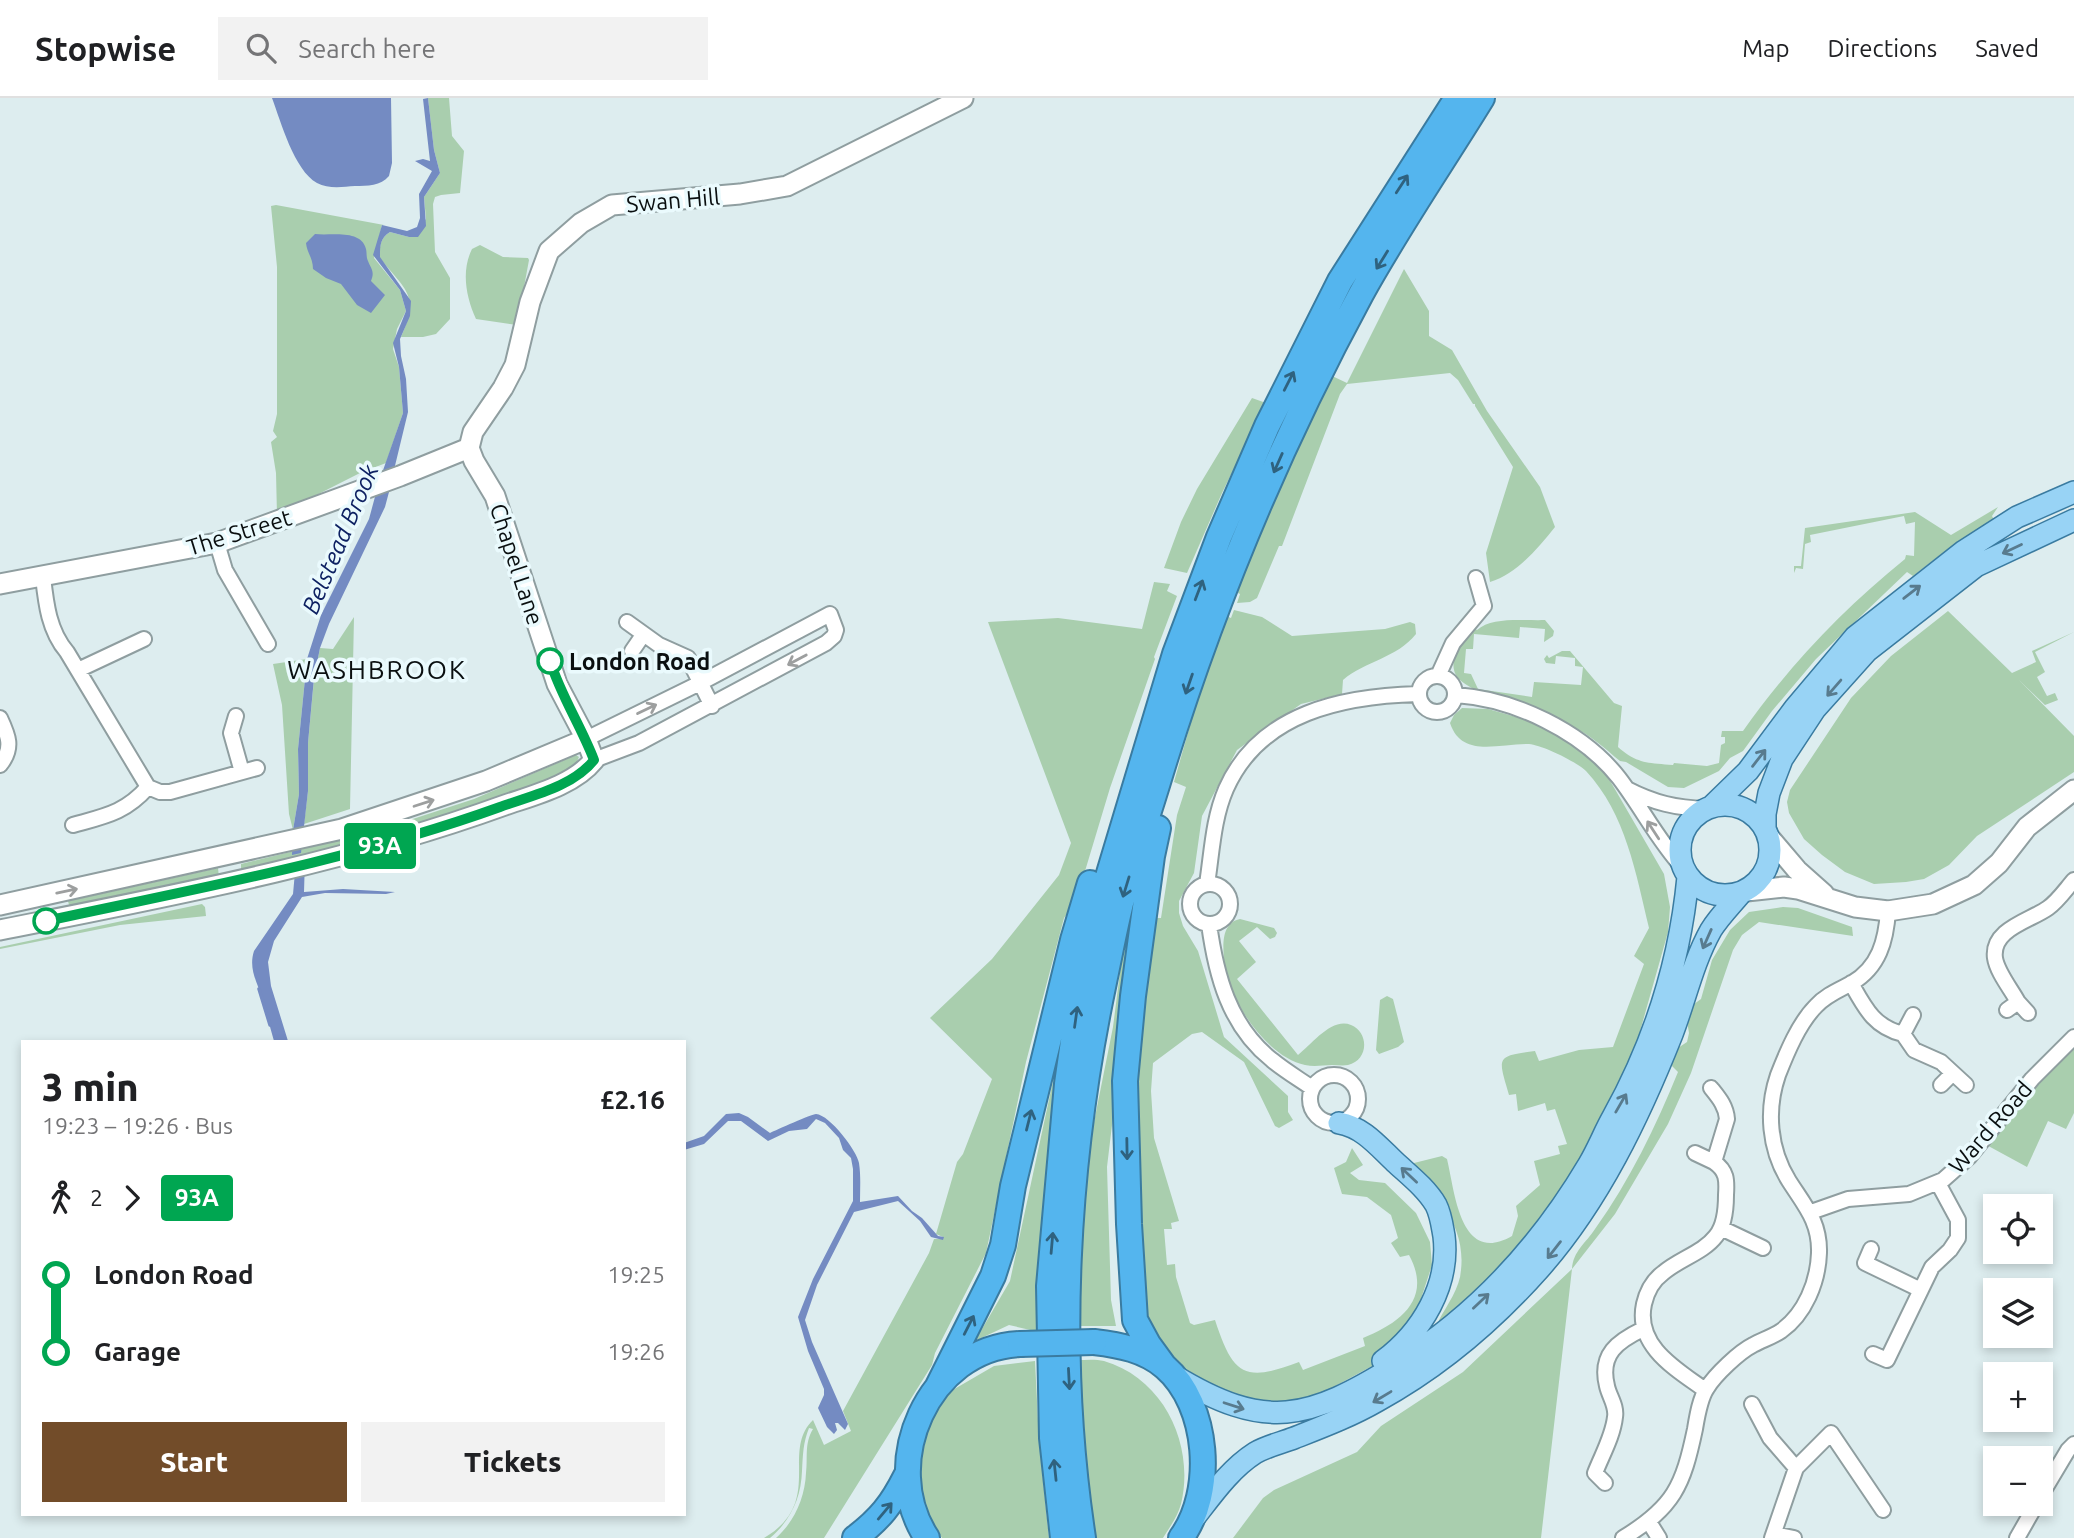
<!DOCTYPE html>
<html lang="en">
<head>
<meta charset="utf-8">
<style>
  body { margin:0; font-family:Ubuntu,sans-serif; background:#f2f2f2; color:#202124; height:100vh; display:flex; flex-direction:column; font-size:26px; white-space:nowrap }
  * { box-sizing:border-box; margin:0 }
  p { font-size:23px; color:#757577 }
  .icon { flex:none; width:38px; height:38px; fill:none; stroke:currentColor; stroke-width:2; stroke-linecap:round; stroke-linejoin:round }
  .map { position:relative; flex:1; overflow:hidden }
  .side { position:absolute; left:21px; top:942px; width:665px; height:476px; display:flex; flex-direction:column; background:#fff; border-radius:0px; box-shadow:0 4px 10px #0003 }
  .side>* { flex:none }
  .badge { padding:0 14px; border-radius:5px; font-size:24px; line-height:46px }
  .tools { position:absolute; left:1983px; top:1096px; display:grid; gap:14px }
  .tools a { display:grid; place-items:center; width:70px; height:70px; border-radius:0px; background:#fff; box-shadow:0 4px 10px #0003; font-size:35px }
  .map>.badge { position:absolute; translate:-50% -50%; box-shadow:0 0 0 4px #fff }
  .legs { display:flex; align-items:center; gap:10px; height:77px; padding:0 21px; font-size:23px }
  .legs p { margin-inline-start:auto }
  .summary { display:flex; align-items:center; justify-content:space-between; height:119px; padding:0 21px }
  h1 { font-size:38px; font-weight:800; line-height:52px }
  .cta { display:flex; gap:14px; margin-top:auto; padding:14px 21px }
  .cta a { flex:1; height:80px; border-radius:0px; background:#724c29; color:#fff; font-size:28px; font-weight:800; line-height:80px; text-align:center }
  .cta a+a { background:#f2f2f2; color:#202124 }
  ul { padding:0 21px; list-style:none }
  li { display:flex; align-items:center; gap:24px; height:77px; font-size:26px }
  li i { display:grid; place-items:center; width:10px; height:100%; margin:0 9px; background:currentColor }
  li i::after { content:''; width:18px; height:18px; margin:-9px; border:5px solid; border-radius:50%; background:#fff }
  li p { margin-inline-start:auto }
  li:first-child i { background:linear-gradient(#0000 50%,currentColor 0) }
  li:last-child i { background:linear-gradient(currentColor 50%,#0000 0) }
  header { display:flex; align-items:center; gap:42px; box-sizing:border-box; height:98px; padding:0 35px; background:#fff; border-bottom:2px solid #e0e0e0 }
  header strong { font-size:33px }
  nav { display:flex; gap:38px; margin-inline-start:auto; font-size:24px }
  .search { width:490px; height:63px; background:#f2f2f2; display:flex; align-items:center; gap:18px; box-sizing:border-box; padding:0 24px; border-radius:0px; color:#757577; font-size:26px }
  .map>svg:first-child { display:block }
</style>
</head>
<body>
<header>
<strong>Stopwise</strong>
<div class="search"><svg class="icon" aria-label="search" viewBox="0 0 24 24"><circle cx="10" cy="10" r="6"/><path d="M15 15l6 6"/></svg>Search here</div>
<nav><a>Map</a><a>Directions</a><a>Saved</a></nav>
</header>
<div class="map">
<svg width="2074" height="1440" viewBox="0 0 2074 1440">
  <rect width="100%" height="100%" fill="#ddedef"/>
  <path fill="#a9ceae" d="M428,0H449L452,38L464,53L460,95L441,97L435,99L433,106L435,154L450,180V221L436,236L423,239H401C420,196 406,193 379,159C380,148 380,140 390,134L409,139L426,121L424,99L440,75L434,52Z
    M276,107L384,127H382L374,160L400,192L406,213L397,231L393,251L399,269L403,315L386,365L360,375L277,417L276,375L271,344L277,339L273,333L277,316V169L271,108Z
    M480,147L503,159L528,160L529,162L517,227L476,221C466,199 461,173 472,151Z
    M1404,171L1429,213V238L1452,252L1487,313L1540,389L1555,429C1538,450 1517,476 1490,484L1486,455L1513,369L1475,308V306H1473L1458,282L1450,275L1347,286L1340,296L1282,448H1279L1257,500L1250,504L1237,505L1240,496L1234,493L1330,277L1347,285Z
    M1252,300L1266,305L1222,395L1187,475L1164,470L1181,424L1197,391Z
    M1998,409L1992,418L1995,424L1944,454L1913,478L1907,474L1816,561L1772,613L1743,653L1730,660L1719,673L1684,690L1668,689L1626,664L1620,663C1605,651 1590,636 1572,629C1551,620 1466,596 1456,577C1447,561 1464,542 1474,530L1477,532C1492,518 1525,523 1545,522L1554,533L1553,538L1544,544L1545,531L1520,529L1519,540L1474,536L1473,551H1466L1464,575L1471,576L1478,591L1532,599L1534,584L1581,587L1583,569L1575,568V560L1556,558L1555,566L1546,565L1544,561L1547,557L1549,560L1562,553H1570L1614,605L1622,608L1618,649C1637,666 1649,665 1673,667L1674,665L1707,668L1719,665L1721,647L1725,645V639H1721L1722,633H1743C1789,568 1843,511 1905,461L1906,457L1914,458L1915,424L1906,426L1904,418L1810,437L1811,444L1805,446L1803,471L1796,470L1794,475V468H1801L1805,430L1915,414L1951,437Z
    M1154,484L1170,486L1167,493L1177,498L1154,559L1155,561L1110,690L1076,803L1064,820L1026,964L986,1155L935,1255L932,1267L824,1440H776C794,1424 805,1400 806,1375C808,1359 804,1346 813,1331L809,1330C803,1345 803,1356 802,1373C801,1400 791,1422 770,1440H764C825,1404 780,1354 813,1322L824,1347L851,1333L843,1313L929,1155L934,1141H943V1139L936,1136L957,1064L963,1056L992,981L930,920L992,861L1059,777L1071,745L988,524L1058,520L1142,531Z
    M1234,512L1262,519L1292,538L1385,531L1410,524L1415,526L1416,536C1397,560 1365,563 1343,582L1342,596L1301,606L1237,652L1202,718L1194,775L1179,803V815L1183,828L1198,853L1224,939L1288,998V1014L1293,1022L1279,1030L1275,1028L1244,964L1202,934L1192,936L1153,965L1151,993L1154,1040L1179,1123L1171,1125L1172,1131H1164L1167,1167L1175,1166L1176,1179L1190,1225L1194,1227L1215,1222C1233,1277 1244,1285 1299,1264L1303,1272L1365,1248L1363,1240C1400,1225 1433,1201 1409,1157L1400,1159L1391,1145L1398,1140L1391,1117L1367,1099L1342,1096L1334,1070L1346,1064L1352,1050L1363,1067L1350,1075L1359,1082L1385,1085L1416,1115L1430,1144L1432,1167L1418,1210L1374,1267L1315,1299L1259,1310L1194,1286L1151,1247L1141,1208L1138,1132V965L1151,812L1158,813L1157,820H1161L1177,717L1186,689L1174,684L1215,539L1224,517L1231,520Z
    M1948,513L2012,575L2036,564L2032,553L2074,534L2035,554L2045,574L2037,579L2047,598L2055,595L2058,602L2045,607L2019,582L2074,638V674L1977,738L1949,767L1924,781L1906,784L1874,786L1845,774L1822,757L1804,741L1789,715L1787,704L1790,692L1851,600L1891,558Z
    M354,519L350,711L304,726L308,693V645L314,581L320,550L333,551Z
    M307,561L298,651L299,696L293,732L289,716L282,607L273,566Z
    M1462,610L1488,611L1527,622L1558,635L1579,649L1605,674L1664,776L1670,809L1668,834L1637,944L1619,998L1599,1038L1499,1179L1440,1228L1439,1222C1447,1207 1460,1190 1461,1172C1466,1127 1436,1097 1410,1066L1442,1058L1447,1061C1455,1094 1460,1168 1512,1138L1518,1118L1516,1108L1540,1087L1534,1063L1560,1056L1558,1048L1567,1046L1555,1011L1547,1013L1545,1005L1518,1013L1516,996L1509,997C1498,959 1495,958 1535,953L1539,963L1579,952L1613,949L1644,866L1634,858L1649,830C1636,776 1626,716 1586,673C1577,664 1542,647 1529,646C1499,645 1462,661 1450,625L1454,617Z
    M576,657L579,659L574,670L563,678L373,744L241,774V766L373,734L474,701Z
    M218,770L219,779L70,811L68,803Z
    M1135,804V835L1107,1069L1111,1202L1116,1228H1079L1086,1064L1113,929L1123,851Z
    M202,806L205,809L206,818L120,827L0,851V849Z
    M1783,809L1798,810L1852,829L1853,838L1759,824L1742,837L1733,852L1691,975L1668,1026L1615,1116L1572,1171L1541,1440H1233L1263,1400L1274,1392L1357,1354L1381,1328L1463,1274L1572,1171C1573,1153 1586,1145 1595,1131C1630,1082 1656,1028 1678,974L1670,966L1675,952L1687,944L1689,935L1686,917L1690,909L1701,901L1712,862L1730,832L1749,814Z
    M1240,821L1274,830L1277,835L1275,839L1270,841L1257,829L1239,843L1256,864L1237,881L1298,957C1312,946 1332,919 1351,927C1370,935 1368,963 1348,967C1343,968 1337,967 1332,967C1323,967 1315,969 1305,967C1265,958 1228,901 1224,862C1223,847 1221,825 1240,821Z
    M1387,898L1393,901L1404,944L1398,949L1379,956L1376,952L1380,902Z
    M2074,939V1015L2066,1031L2048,1023L2027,1069L1981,1044Z
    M1056,969L1041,1129L1039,1234L1009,1227L975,1243L1010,1183Z
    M1077,1262C1086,1262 1096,1261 1104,1263C1165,1281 1195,1348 1181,1406C1178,1418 1169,1430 1163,1440H1094Z
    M1035,1263L1039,1343L1049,1440H942L920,1409L916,1375L925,1331L951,1293L994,1268Z"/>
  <path fill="#748bc2" d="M272,0H391L392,65L389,78C381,88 367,88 355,88C342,89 328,91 317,85C294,72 281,24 272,0Z
    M428,0L434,52L440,75L424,99L426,128L418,139H409L390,134C380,140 380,148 380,159L411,203L410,218L400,241L401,258L406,281L408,314L393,376L380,381L403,315L399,269L393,245L406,213L400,192L373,157L382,127L407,133L417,129L420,120L419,96L432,73L415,63L423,61L430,63L423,1Z
    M315,136C331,138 361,131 366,151C367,155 366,159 368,163C371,171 375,173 371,183L385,197L371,215L357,207L341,186L326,180L313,171C313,160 307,155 306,145Z
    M393,379L385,409L329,526L320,550L314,580L308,645V693L301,755L292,757L293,732L299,696L298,651L307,561L321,517L369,421L379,384Z
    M305,761L304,794L343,791L395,794L386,796L325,795L302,799L274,843L268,864L271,888L288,943H274C270,930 267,916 263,903C258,885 248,872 254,853L293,796L296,763Z
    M739,1015L748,1019L770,1035C776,1032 812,1016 816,1016C830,1017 857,1053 859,1065C861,1078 860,1091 860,1104L898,1098L912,1113L922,1120L938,1138L944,1139L943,1142L931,1139L920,1123L898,1103L854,1114L817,1187L805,1222L812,1244L848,1326L845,1332L838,1325H835L837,1332L834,1336L827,1329L818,1310L824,1297V1291L808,1253L798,1219L813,1181L853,1103V1071L851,1060L843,1052L839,1040L825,1025L816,1021L807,1031L789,1033L768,1043L741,1023H728L704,1046L684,1052V1045L704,1038L726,1016Z"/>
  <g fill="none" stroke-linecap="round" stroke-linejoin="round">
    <path stroke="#748bc2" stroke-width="3.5" d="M259,891L270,927"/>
    <g stroke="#8f9ea0" stroke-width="18">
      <path id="street" d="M217,445L225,472L268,546
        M43,479C46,506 49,533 67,554L148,689L160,694H170L257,670
        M627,524L659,547L688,560L712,608
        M632,553L643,537
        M78,572L144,541
        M1419 596a18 18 0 1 1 36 0a18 18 0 1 1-36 0Z
        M1438,578L1453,545L1484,508L1476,480
        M1456,597C1514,601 1582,633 1619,680C1642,710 1658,743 1684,771
        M236,618L231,635L242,674
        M0,620C8,637 14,650 0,667
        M586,641L700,585L830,516L836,532L834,538L826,545L639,645L594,662
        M1627,691C1654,705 1676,710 1706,711
        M73,727C105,718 125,715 148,689
        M1207,786C1212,754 1213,721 1226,691C1260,614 1344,598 1418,596
        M1190 806a20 20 0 1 1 40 0a20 20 0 1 1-40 0Z
        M1209,826C1216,877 1229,928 1272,962C1284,972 1299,981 1312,990
        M1851,885C1865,910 1874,929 1903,936L1914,952L1941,964L1966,987
        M2018,904L2028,915
        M2007,912L2018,904C2011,891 1997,874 1995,860C1991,831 2030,823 2048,810C2058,803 2066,791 2074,782
        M1903,936L1913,917
        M1310 1001a24 24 0 1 1 48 0a24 24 0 1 1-48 0Z
        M1941,987L1952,976
        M1695,1055L1714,1064
        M1811,1114L1848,1101L1909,1096L1943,1082L1969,1059L2032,981L2074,939
        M1721,1130L1763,1150
        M1871,1151L1865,1165L1921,1192
        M1873,1256L1887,1262L1932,1169L1950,1152L1958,1140V1122L1938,1085
        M1705,1292C1676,1271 1635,1248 1644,1206C1647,1193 1652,1183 1663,1175C1679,1161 1703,1155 1716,1138C1725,1127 1726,1110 1726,1097C1727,1082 1727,1073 1714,1064L1727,1021C1726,1008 1719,1000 1711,990
        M1752,1306L1770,1340L1796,1370
        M1605,1385L1595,1375C1602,1357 1613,1338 1615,1319C1617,1308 1609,1298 1607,1288C1599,1256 1618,1243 1643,1231
        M2040,1399L2068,1352L2074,1346
        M1649,1424L1659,1440
        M1774,1436L1794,1440
        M1623,1440C1674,1409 1683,1388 1695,1331C1697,1319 1700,1300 1707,1290C1715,1277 1739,1254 1753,1247C1762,1242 1772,1239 1781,1233C1805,1216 1818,1184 1819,1155C1820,1124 1805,1108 1789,1083C1769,1051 1766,1012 1778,977C1787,954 1799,925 1816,908C1826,897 1839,892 1852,885C1879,869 1886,843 1888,813
        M1772,1440L1796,1370L1831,1335L1883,1412
        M2017,1440L2037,1405"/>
    </g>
    <g stroke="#8f9ea0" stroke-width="23">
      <path id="secondary" d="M0,486L217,445L400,378L469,350
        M1769,739L1797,772L1824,796
        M1747,793L1784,789L1798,791L1855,809L1888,813L1933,806L1974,787L1999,765L2027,729L2074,692
        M0,807L342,731L486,683L586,641
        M0,832C170,798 342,766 505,707C534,697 574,687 594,662L586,641L557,586L495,398L474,363L469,350L473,334L503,290L515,267L530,204L549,153L581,125L612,107L740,96L787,88L963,0"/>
    </g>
    <g stroke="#3a7ba0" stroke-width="24">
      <path id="primary" d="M1680 752a45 45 0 1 1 90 0a45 45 0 1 1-90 0Z
        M1711,709L1748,673L1795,610L1855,539L1964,453L2017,419L2074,394
        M1765,730V716L1769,695L1782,661L1815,611L1867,553L1976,468L2074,422
        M1339,1025C1363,1029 1378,1048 1395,1064C1409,1077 1426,1090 1436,1107C1441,1117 1442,1127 1444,1138C1450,1187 1422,1234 1383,1263
        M1173,1277C1266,1334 1308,1322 1397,1267C1477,1217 1541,1147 1589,1066C1598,1051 1604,1035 1613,1019C1654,945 1680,863 1688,779
        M1194,1420C1212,1397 1230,1371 1255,1355C1267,1348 1281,1345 1294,1340C1322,1329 1351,1318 1377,1303C1439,1269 1493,1223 1540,1170C1599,1103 1639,1019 1672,936C1685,902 1693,864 1711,832C1719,819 1731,807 1741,795"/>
    </g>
    <g stroke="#3a7ba0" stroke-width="28">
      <path id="highway" d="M1158,730L1152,758L1133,898L1125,983L1129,1126L1135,1222L1148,1246L1164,1268
        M1094,1244C1120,1247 1145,1252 1165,1269C1209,1307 1215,1394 1181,1440
        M938,1288L993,1178L1003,1147L1013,1088L1073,842L1090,785
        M855,1440C880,1421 892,1406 906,1378
        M927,1440C878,1366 928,1250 1020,1246
        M1063,1440L1052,1340L1049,1188L1067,986L1079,901L1104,792L1175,556L1219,439L1267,328L1340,183L1457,0
        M1083,1440C1055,1256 1066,1065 1104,884C1110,856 1115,828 1122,801C1133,762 1146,723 1158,684C1209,515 1277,351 1361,196C1398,129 1442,65 1482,0"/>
    </g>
    <use href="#street" stroke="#fff" stroke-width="14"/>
    <use href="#secondary" stroke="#fff" stroke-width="19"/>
    <use href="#primary" stroke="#98d3f5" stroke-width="21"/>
    <use href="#highway" stroke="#54b5ee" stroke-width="24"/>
    <g stroke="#3a7ba0" stroke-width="28" stroke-linecap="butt">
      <path id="highway-bridge" d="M1020,1246L1094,1244"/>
    </g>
    <use href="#highway-bridge" stroke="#54b5ee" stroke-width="24"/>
  </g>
  <defs><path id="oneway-shaft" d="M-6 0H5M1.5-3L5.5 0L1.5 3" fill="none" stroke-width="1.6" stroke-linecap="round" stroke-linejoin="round" transform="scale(1.75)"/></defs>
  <g stroke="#2f627f">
    <use href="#oneway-shaft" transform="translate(1402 86) rotate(-57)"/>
    <use href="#oneway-shaft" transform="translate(1382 162) rotate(122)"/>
    <use href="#oneway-shaft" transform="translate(1289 283) rotate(-63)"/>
    <use href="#oneway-shaft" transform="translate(1278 365) rotate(114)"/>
    <use href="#oneway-shaft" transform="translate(1199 492) rotate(-69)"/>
    <use href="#oneway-shaft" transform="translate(1189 586) rotate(109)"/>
    <use href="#oneway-shaft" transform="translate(1126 789) rotate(107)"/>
    <use href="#oneway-shaft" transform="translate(1076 919) rotate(-82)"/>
    <use href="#oneway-shaft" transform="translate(1029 1022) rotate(-76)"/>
    <use href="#oneway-shaft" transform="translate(1127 1051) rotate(89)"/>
    <use href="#oneway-shaft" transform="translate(1052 1145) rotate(-85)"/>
    <use href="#oneway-shaft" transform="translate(969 1227) rotate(-63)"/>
    <use href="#oneway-shaft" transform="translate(1069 1281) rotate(87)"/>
    <use href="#oneway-shaft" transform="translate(1055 1372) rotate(-96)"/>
    <use href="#oneway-shaft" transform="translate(885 1413) rotate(-50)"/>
  </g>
  <g stroke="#587b8e">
    <use href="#oneway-shaft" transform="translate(2012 451) rotate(155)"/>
    <use href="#oneway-shaft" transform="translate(1912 494) rotate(-38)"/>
    <use href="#oneway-shaft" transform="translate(1834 590) rotate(131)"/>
    <use href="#oneway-shaft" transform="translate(1759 660) rotate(-52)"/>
    <use href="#oneway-shaft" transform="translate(1707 841) rotate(114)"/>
    <use href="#oneway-shaft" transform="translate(1621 1005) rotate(-60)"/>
    <use href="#oneway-shaft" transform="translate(1409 1077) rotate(-137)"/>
    <use href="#oneway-shaft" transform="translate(1554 1152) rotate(128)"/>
    <use href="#oneway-shaft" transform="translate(1481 1203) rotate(-43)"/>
    <use href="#oneway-shaft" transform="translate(1382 1299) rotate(149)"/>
    <use href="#oneway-shaft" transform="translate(1234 1308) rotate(18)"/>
  </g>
  <g stroke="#9d9f9f">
    <use href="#oneway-shaft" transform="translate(797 562) rotate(152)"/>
    <use href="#oneway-shaft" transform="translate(647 611) rotate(-26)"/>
    <use href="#oneway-shaft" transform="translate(424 705) rotate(-18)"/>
    <use href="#oneway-shaft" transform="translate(1653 732) rotate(-123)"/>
    <use href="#oneway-shaft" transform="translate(67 793) rotate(-12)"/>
  </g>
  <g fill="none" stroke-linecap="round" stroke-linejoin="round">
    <g stroke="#fff" stroke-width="16">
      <path id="line-1" d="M46,823C199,790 353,762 500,709C530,698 573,689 594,662C581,628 561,598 550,563"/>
    </g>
    <use href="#line-1" stroke="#00a651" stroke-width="10"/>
  </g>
  <g fill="#fff" stroke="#00a651" stroke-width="3.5">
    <circle cx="550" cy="563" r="12"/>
    <circle cx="46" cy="823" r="12"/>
  </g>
  <g text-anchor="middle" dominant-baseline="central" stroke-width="7" stroke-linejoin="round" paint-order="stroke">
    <g font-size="23" fill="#0a0f10" stroke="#eafafd">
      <text transform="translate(673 102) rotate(-5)">Swan Hill</text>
      <text transform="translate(239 434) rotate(-17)">The Street</text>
      <text transform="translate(517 466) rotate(72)">Chapel Lane</text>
      <text transform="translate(1990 1029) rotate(-49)">Ward Road</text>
    </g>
    <g font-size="23" font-weight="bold" fill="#0a0f10" stroke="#eafafd" text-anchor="start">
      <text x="569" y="563">London Road</text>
    </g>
    <g font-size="24" font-style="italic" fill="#0e2162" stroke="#eafafd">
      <text transform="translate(340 441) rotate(-67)">Belstead Brook</text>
    </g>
    <g font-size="26" letter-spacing="2" fill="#0a0f10" stroke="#eafafd">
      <text x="377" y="571">WASHBROOK</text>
    </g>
  </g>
</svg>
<div class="tools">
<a><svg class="icon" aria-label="locate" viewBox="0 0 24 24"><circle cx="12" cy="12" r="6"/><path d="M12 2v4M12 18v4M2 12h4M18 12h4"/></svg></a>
<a><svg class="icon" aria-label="layers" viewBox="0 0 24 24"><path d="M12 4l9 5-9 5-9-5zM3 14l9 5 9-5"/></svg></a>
<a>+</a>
<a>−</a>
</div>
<b class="badge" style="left:380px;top:748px;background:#00a651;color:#fff">93A</b>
<section class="side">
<div class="summary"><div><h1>3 min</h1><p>19:23 – 19:26 · Bus</p></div><b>£2.16</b></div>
<div class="legs"><svg class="icon" aria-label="walk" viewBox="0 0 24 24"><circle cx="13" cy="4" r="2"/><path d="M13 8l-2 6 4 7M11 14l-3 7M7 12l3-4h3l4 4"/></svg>2<svg class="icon" aria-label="forward" viewBox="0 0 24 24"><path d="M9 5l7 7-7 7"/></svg><b class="badge" style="background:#00a651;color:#fff">93A</b></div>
<ul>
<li><i style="color:#00a651"></i><b>London Road</b><p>19:25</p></li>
<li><i style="color:#00a651"></i><b>Garage</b><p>19:26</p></li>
</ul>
<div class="cta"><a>Start</a><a>Tickets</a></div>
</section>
</div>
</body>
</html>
